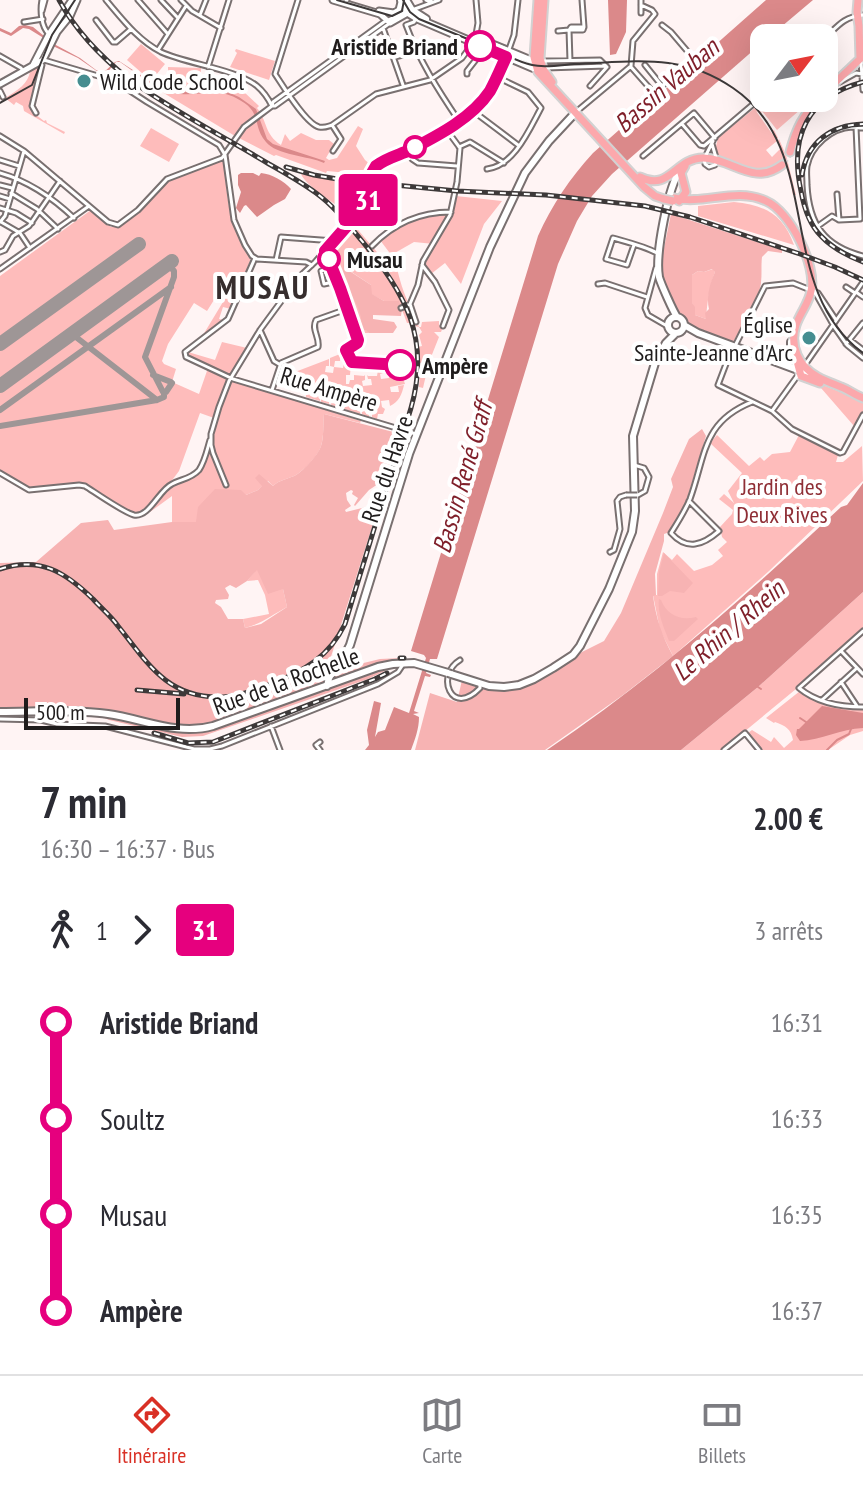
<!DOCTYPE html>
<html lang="fr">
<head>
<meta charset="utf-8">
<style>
  body { margin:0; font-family:"PT Sans Narrow",sans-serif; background:#f2f2f3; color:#2b2b33; height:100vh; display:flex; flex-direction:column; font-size:30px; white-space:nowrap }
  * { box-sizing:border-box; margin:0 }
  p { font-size:26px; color:#7c7c81 }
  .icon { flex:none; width:44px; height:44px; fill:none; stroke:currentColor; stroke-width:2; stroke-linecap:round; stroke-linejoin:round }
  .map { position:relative; height:750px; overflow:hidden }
  .sheet { display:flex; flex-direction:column; background:#fff; flex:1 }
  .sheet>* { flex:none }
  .badge { padding:0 16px; border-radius:6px; font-size:28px; line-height:52px }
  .needle { width:52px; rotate:58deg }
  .fabs { position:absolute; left:750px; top:24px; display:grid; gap:16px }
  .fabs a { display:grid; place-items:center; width:88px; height:88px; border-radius:16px; background:#fff; box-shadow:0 8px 32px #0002; font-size:40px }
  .scale { position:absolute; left:24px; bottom:20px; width:156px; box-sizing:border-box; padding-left:8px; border:4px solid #1f1c1c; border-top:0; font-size:22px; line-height:28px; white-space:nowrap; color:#1f1c1c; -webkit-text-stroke:6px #fff; paint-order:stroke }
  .map>.badge { position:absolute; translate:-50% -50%; box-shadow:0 0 0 4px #fff }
  .legs { display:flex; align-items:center; gap:12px; height:88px; padding:0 40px; font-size:26px }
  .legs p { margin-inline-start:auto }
  .head { display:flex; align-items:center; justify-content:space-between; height:136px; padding:0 40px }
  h1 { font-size:44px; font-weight:700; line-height:60px }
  ul { padding:0 40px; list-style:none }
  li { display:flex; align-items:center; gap:28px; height:96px; font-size:30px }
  li i { display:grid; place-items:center; width:12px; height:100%; margin:0 10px; background:currentColor }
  li i::after { content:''; width:20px; height:20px; margin:-10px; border:6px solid; border-radius:50%; background:#fff }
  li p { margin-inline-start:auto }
  li:first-child i { background:linear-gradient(#0000 50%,currentColor 0) }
  li:last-child i { background:linear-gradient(currentColor 50%,#0000 0) }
  .dock { display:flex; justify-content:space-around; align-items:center; height:112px; border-top:2px solid #e1e1e2; background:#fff; font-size:22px; color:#7c7c81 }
  .dock a { display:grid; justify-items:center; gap:4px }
  .dock .current { color:#d93025 }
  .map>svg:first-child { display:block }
</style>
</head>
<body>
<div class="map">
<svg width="863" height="750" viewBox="0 0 863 750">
  <rect width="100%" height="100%" fill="#fff4f4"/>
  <path fill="#febcbb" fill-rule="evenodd" d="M141,44L165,64L151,81L127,60Z
    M236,49L275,61L269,80L230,67L237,53L235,51Z
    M41,65L31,111L44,121L46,120L47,123L65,132L64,134L24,111L23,106L16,102L14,105L5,98C17,91 29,83 30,71Z
    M168,67L201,68L200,89L203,88L204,81L209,84L210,88H213V83L215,82L243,91L259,106L257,108C268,122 264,134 281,145L285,134L290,141L301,133L316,140H329L334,144L326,158L329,160L337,158L358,126L363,129L356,146L365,160L372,166L369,175L327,171L326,173L276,155L274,156L235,136L162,92L163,87H168Z
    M766,98H804L809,102L777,130L758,106Z
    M756,107L762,113L761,114L756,111L773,135L772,131L774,130L778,138H775L777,141L766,150L772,157L781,148L778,141L779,139L785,153L784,156L786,155L796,195H793L786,161L757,172L720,159L715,150L718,138Z
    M151,128L179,144L169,162L140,146Z
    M222,161L224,164C228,203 228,224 251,257L250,261L231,309L223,307L219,319L224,320L207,337L203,335L226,297L219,292L207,311L194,303L168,344L162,361L164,364L176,369L172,382L199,394L208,368L185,358L188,352L215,360L222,342L247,348L228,379L361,421L360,423L324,414C323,424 324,437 321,446C318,456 304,470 296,475C288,479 279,480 273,486L268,481L258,490L246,495L197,522H172V496L150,512L146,510C144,511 142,513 140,514C127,517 95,494 83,487L78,486C59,488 34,495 17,486C11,483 6,478 0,475V276L91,210L111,227H120L139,211L167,182ZM200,413L214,418C210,438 210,466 191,478C184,482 175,484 167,487L179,471Z
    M301,174L341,182L368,184V190L350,187L358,198L367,193L364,202L350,217C338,204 307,188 301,174Z
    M456,196L502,201L484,224L461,284L445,263L431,274L424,263L434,244L414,242L393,254C398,271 401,288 409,304L406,305L389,272L351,226L353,224L382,258L389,252L380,240L388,232L376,218L392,198H395L400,211L395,213L401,225L429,215L451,213Z
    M734,202C765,205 783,214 794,245L698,216V206Z
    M349,228C373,257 400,285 410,323H407L399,302L384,301L371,294V285L350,271L345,260L353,293L364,320L363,323L369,333H358L329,252Z
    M713,269L715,272C709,287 707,305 706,319L695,315L692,303V275L698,271L704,272Z
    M408,307H410L419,327H421L422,322L439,321V325L443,327L441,332H434L439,337L429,362L423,388L419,387L421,363L419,362L418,347L422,346L419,335L422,332L419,327L414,326Z
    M345,351L351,364L350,375H346V384H349L350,380H354V375L364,376L365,375V380L362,381L363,386L372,385L371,379H368L367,375L368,376H377L378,370H383V373L380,374L381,379L389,378V373L385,372V366H394L404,381L405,384L390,387L391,392H399L398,386L404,385C402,394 399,402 390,406L389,400L381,401L382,407L385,409L383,414H378L377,419L372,417V413H375L374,408L366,409V414L369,415V417L362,414V408H365L364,402L355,404L356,409H360V414L331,405L332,401H335L333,395L325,396L326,401L329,402V404L321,402V395H325L324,390L315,391L316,396H320V401L306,397V394L313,393V388L306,385V383L309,382L308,377L300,378L301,384L303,385H297V375L295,372L329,359V366H326L325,372L333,373L334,367L330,366V358L340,354V361H335L334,367L343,368L344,363L342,362V353Z
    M810,380L863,401V414L858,422L856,421L854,426L821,388L812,384L813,382Z
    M717,435L749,466L760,457L764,461L772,454L790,452L799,435L838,455L836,462H843L862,446L863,481L769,571L673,656L660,630L653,595H657V574L663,552L672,560L677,554L694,571L712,565L723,556L718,550L727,542L722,537L720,527L732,514L733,510L719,499L724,494L734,503L728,491L742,473L710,443Z
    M257,569L283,589L287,607C272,615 261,624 245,628L243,619L269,614L265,595L258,580L247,581Z
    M863,592V631L801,687L796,689L722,750H681L758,687Z
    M800,691L820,702L863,709V731L850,735L828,750H762L748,733L752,730L771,742L774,737L784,748L793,740C791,729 786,726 775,722L774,723L766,718Z"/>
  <path fill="#f7b3b3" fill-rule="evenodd" d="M671,214L782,250V253L768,251L762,257C761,265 762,274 761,283C759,300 743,327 733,342L689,325L684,316L677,312L661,278V254L663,253ZM712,269L715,272C710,283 706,297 709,309L705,313L706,319L695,315V307L692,303V275L698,271L704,272Z
    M344,260L349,262L351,272L371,285L372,294L384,301H399L402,309L401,316L373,315V319L394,322L397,327L393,333H369L366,330H361C366,302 336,287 344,260Z
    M324,414L401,434L383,485L378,484L369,490L355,506L354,505L358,498L352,494L353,491L351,490L346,493L347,500L351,506L345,510L346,512L370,506L378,508L329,663L339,669L380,659L401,658L387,670L368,679L203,736L182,737L109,720L87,710H0V563L36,562L81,523L108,520L114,530L172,522H196L198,507L215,489L241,490L246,495L258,490L262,486L255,478L259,474L273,486C279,480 288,479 296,475C304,470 318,455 321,446C324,438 323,422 324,414ZM257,570L268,594L283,589L287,607L261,624L245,628L243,619H228L221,607L215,603L216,600L228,599L229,595L225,588L230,585L236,588L247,581Z
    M702,429L706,436L687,499L670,532L664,534V541L655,574L656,595L653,596C656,618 662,636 673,656L623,695L545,750H415L430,693L457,702L462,680L483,689H506L520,687L533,683L574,656L604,641L621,613L663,513L673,487L671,479L689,439Z
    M664,553L693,583L684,593L670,591L662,596H658L659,572Z
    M659,599L661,600C667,615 680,621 696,617L698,619L674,641H669C664,628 657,613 659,599Z"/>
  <path fill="#db898a" d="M608,0H627L626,32L616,54L610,55Z
    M766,0H813L768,38H764V41L612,174L592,196L577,221L558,264L437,659H430L426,673L431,675L430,677L425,676L414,711L419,713L413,714L419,717C419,729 415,739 411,750H365L369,745L367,730L374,701L381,703L375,737L378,732L385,730L394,707L409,713L426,658L424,655L411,651L538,236C552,205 570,178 593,153Z
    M25,25L33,27L54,44L80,58L96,70L103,73L115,62L119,61L159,87L180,92L223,90L239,97L256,109L267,139L273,144L325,161L324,163C309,156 276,155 266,142C251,124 264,112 236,98C217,88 200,96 180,94C157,92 139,75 120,62H116L105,75L101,74L78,58L53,46L42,37L29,29L23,28L11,36L0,31V28L11,33L19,26Z
    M253,173L259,176L261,173C272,174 284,181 291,189L285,199L274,205L257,217L246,205L244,206L240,213L236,208L241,192L238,185V175L241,173Z
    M863,483V592L758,687L681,750H547C653,679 748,594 841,507L847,505Z
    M822,706L863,713V728C841,729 821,740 800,741L796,735L797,729H799Z"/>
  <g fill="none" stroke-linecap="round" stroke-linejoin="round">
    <path stroke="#db898a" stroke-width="2" d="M758,687L761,689
      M800,718L806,722
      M827,750L837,740L849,734L851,729"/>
    <path stroke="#9e9696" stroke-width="6" d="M168,264L174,271V277L145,357L163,392H166L172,383
      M72,334L157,400
      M153,375L171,382
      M0,410L171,287
      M0,426L157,400L164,397V393"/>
    <path stroke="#9e9696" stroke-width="14" d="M0,344L139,244
      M0,386L172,261"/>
    <path stroke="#ddd4d4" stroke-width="7" stroke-dasharray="7 3.5" stroke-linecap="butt" d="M782,165L790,152"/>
    <g stroke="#797070" stroke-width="7">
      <path id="minor" d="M42,0C40,10 41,27 49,34
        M106,0C123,20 138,40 161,52C187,64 236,69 257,86C263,91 268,98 272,106
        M138,0L167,33
        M161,0L178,18
        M181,0L192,11L221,28
        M298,0L275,74C283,86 306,124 319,127C325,128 326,127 332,125L376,94L430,80L462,58L473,43
        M346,0H347
        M426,0L431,2V0
        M582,0L584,27
        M412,10L439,0
        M42,11L45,0
        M641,13V0
        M200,15L206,0
        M416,18L414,22L406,25C419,60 438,90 459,121
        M96,20L113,42H116L131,29
        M24,22L43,19
        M571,27H584L583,30H569Z
        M383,28L403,85
        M558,31L569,30L570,61
        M824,39C838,26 843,17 863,15
        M475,40L478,23L476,0
        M158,50L186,6
        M508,52L514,35L518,0
        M0,56L21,68L23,71
        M394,57L417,52
        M44,60L115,81L147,102L219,145L225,155L234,220L245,245L252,256L257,259L306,262L312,265
        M544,61L600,60L607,67L590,86
        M861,62L863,90
        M645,65L662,86
        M208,67L229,0
        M631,67L654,93L694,59L671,32L662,25
        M546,68L606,66
        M467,74V71L485,48
        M840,82L856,73L862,74
        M0,91L3,97
        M272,106H275L390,23
        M473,111L518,145
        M576,112L631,66L633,41L655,14L652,10L641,5
        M36,113L32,106L42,65L40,62
        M682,124L700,145L704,146L764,95
        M332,125L341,139L333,151
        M863,128C859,128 855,127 852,127C831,128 811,146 807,166C806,172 807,178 807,185C809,224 824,246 863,256
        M0,136L24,151L108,222L118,225L138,210L167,179L222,158L244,127L272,106L273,102L384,22L407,11
        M712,144L717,161L715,165L709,167L705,164L704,159L713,141
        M459,147L470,142L504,163
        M408,150L412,159L418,163L457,166
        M643,156L694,113L715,138
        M0,160L19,166
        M487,169C514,166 529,130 541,108L528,92L497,77
        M0,173C28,181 53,198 74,218
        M0,185L12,188
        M11,193L37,209L58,229
        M837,194L839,220
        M0,196L10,199
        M0,208L16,213L32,223
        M0,222L5,216L24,151
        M1,222L20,233L30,248
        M818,226L832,216L839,220L860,219L856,127
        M634,245L627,265L606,259L613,238C627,242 644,246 657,253
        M372,246C393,224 420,212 451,212
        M325,251L340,288L358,340L357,343L346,350L351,361L403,365L409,370L411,368L409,365H403
        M0,252L5,250L13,236L29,226L60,181
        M255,258L228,319L185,352L186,357L233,379L416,434
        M276,260L281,237L334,241
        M422,265L435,282L449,310L443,326
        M332,267L321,271L324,284L338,281
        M656,268L645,308L648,315L667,326
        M0,269L89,206
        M598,284L605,283L647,297
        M846,287L855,293
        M813,292L816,294L835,328L847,345L863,358
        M856,292L863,297
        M401,308L410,304
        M836,320L818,293L793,283L765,286L726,364L718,385L772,411L792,429L840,453L843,452L863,415
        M416,322L410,304L418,285L423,261L450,215L457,182L460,148L446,129
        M260,330L274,361L279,364
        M850,340L863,350
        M846,344L863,323
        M805,365L863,282
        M272,390L281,363L318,347C320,337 311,330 316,320L347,309
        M772,411L798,375
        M634,465L644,468L649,477L645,491L638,495
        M0,473L29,490L79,485L85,486C96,493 123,512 134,515C149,518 159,490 172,484C181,479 191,479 199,470C205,461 207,450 210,440
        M226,485L213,453L211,445V434L219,407L229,381L260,330L299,277L315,262L367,203L372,173L376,166L383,161L423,143L473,111L489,92L505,59
        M689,501L719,531C703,545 687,551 671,533C678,522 685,511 690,499C706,455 702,422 752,402
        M610,552L614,550L620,529L617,501L620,497L626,495
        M863,631L799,688C816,702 841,707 863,707
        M841,651L863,674
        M460,660C435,675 451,718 480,688V685
        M841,682L857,706
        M822,700L857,668
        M0,719L41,720L57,724L105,726L194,749H210L222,746L378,684L398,672L402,666
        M271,726L280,750
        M320,750L316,745L320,742
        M724,750L745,733L759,750"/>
    </g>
    <g stroke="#797070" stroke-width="9">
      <path id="tertiary" d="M333,0L380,14L390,23L411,11
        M379,11L394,13L399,10L401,2
        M33,65L49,34L72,0
        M0,84L43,60L57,32L70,16L77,0"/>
    </g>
    <g stroke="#797070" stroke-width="10">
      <path id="secondary" d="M401,0L408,13L416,18L533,68H542
        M406,0L412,10L426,19
        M477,40L489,43L530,60L537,61
        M668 325a8 8 0 1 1 16 0a8 8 0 1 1-16 0Z
        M677,317C673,311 661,284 659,277C655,254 668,187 681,168
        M684,325L698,333L814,376
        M791,342V351L796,365
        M451,674L489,686L504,687L519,685L534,679L553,668L573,655L580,646L609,589L632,532L635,511L633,436L655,363L666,343L675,334
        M327,686C329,670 344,659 350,645L409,454L490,247L525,173L549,141L576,112
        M0,712C35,712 73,709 108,714C144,719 177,736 213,726L378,667L393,664L414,663L448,673"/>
    </g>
    <g stroke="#d2d2d2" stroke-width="11">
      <path id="primary" d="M538,0L534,57L538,72L644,187L655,196L664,199
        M544,0L540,58L543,69L552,82
        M824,93L860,59L859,26L857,12L858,0
        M790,152C796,129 803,115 820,98
        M640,177C670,192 675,158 703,158C732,158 753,187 782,165
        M674,198C704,205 736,187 766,201C790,211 817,266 811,291C809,303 800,313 796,325C789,346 799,367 818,377C825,381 834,384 841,387C849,390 855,395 863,398
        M679,201L686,192L681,173L685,166
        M797,361L801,376L820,383"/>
    </g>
    <use href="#minor" stroke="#fff" stroke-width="3"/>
    <use href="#tertiary" stroke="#fff" stroke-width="5"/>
    <use href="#secondary" stroke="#fff" stroke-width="6"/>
    <use href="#primary" stroke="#fca8ac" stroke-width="7"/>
    <path stroke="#3d3939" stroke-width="2" d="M337,0L392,16L402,11L404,0
      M403,0L410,12L419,19C443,29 468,39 492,49C505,54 518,62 532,65C545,68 561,65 574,64C633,62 681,52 733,88C826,151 773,286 863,353
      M0,103L32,85L52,35L75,0"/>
    <g stroke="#3d3939" stroke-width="5">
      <path id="rail" d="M863,82C807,97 789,137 801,191C804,208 809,224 821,236C832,248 848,256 863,262
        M286,167L314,175L343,180L457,191L546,195L645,206L690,217L800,254L835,267L863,280
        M802,175C807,142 831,125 863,124
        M0,569C40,556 65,572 93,599C101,608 111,616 118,626C147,662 166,697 218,697C237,697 254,690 271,684C304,671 329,657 345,624L411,408C431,338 405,293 362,241C348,224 334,206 316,193C301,182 285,173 269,164C223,136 173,111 129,79C101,57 76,31 59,0
        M400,658H404
        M137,690L184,694
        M154,733L188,743L213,742L375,679L387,673"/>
    </g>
    <use href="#rail" stroke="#fff" stroke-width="2" stroke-dasharray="6" stroke-linecap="butt"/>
    <g stroke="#797070" stroke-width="7" stroke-linecap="butt">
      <path id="minor-bridge" d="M626,495H637"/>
    </g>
    <g stroke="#797070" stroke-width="10" stroke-linecap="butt">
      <path id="secondary-bridge" d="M448,673L451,674"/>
    </g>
    <g stroke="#d2d2d2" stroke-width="11" stroke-linecap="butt">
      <path id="primary-bridge" d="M664,199L673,201"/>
    </g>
    <use href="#minor-bridge" stroke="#fff" stroke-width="3"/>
    <use href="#secondary-bridge" stroke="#fff" stroke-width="6"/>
    <use href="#primary-bridge" stroke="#fca8ac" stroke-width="7"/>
  </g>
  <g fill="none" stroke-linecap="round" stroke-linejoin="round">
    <g stroke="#fff" stroke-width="18">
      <path id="line-1" d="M400,365L352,362L346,350L357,343L358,340L340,288L325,251L367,203L372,173L376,166C386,158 399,155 410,150C439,135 472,118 490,91C496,80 501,68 506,57L480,46"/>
    </g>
    <use href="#line-1" stroke="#e6007e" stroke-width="12"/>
  </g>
  <g fill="#fff" stroke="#e6007e" stroke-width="4">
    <circle cx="480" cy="46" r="14"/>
    <circle cx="415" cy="147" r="10"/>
    <circle cx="329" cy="259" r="10"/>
    <circle cx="400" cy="365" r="14"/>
  </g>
  <g fill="#458d90" stroke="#fff" stroke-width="3">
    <circle cx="84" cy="81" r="8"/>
    <circle cx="809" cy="338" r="8"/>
  </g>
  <g text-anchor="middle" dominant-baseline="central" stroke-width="8" stroke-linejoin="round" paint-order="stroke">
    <g font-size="24" font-weight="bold" fill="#1f1c1c" stroke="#fff" text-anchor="start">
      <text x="458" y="46" text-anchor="end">Aristide Briand</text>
      <text x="347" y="259">Musau</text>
      <text x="422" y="365">Ampère</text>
    </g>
    <g font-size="24" fill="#1f1c1c" stroke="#fff" text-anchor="start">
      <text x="100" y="81">Wild Code School</text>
      <text x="793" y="324" text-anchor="end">Église<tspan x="793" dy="28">Sainte-Jeanne d'Arc</tspan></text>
    </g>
    <g font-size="24" fill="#1f1c1c" stroke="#fff">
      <text transform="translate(329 389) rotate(17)">Rue Ampère</text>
      <text transform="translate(387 469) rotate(-71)">Rue du Havre</text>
      <text transform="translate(286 681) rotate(-20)">Rue de la Rochelle</text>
    </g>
    <g font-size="24" fill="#8f2f36" stroke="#fff">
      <text x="782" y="486">Jardin des<tspan x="782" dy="28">Deux Rives</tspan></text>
    </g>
    <g font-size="26" font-style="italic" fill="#7f1f2a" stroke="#fff">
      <text transform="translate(666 85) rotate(-41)">Bassin Vauban</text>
      <text transform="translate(462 477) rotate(-74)">Bassin René Graff</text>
      <text transform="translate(728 630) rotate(-41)">Le Rhin / Rhein</text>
    </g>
    <g font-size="32" font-weight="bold" letter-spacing="2" fill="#362e2e" stroke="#fff">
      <text x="263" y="287">MUSAU</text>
    </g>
  </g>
</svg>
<div class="fabs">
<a><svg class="needle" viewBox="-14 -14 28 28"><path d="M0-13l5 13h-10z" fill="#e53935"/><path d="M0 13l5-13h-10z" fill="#7c7c81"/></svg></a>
</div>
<div class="scale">500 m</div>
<b class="badge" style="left:368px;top:200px;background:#e6007e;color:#fff">31</b>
</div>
<section class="sheet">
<div class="head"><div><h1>7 min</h1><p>16:30 – 16:37 · Bus</p></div><b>2.00 €</b></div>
<div class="legs"><svg class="icon" aria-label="walk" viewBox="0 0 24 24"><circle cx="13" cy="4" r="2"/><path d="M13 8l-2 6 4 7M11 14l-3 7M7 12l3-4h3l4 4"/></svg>1<svg class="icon" aria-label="forward" viewBox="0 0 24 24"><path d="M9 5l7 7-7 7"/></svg><b class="badge" style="background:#e6007e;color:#fff">31</b><p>3 arrêts</p></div>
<ul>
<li><i style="color:#e6007e"></i><b>Aristide Briand</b><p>16:31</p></li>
<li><i style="color:#e6007e"></i><span>Soultz</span><p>16:33</p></li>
<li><i style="color:#e6007e"></i><span>Musau</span><p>16:35</p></li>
<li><i style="color:#e6007e"></i><b>Ampère</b><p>16:37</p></li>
</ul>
</section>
<nav class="dock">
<a class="current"><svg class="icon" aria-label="directions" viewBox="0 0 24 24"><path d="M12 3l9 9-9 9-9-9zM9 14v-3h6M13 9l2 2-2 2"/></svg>Itinéraire</a>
<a><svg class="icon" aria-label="map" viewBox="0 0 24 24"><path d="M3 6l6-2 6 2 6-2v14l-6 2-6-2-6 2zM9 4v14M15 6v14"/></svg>Carte</a>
<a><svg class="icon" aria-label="tickets" viewBox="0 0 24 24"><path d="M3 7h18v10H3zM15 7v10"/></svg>Billets</a>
</nav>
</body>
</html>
